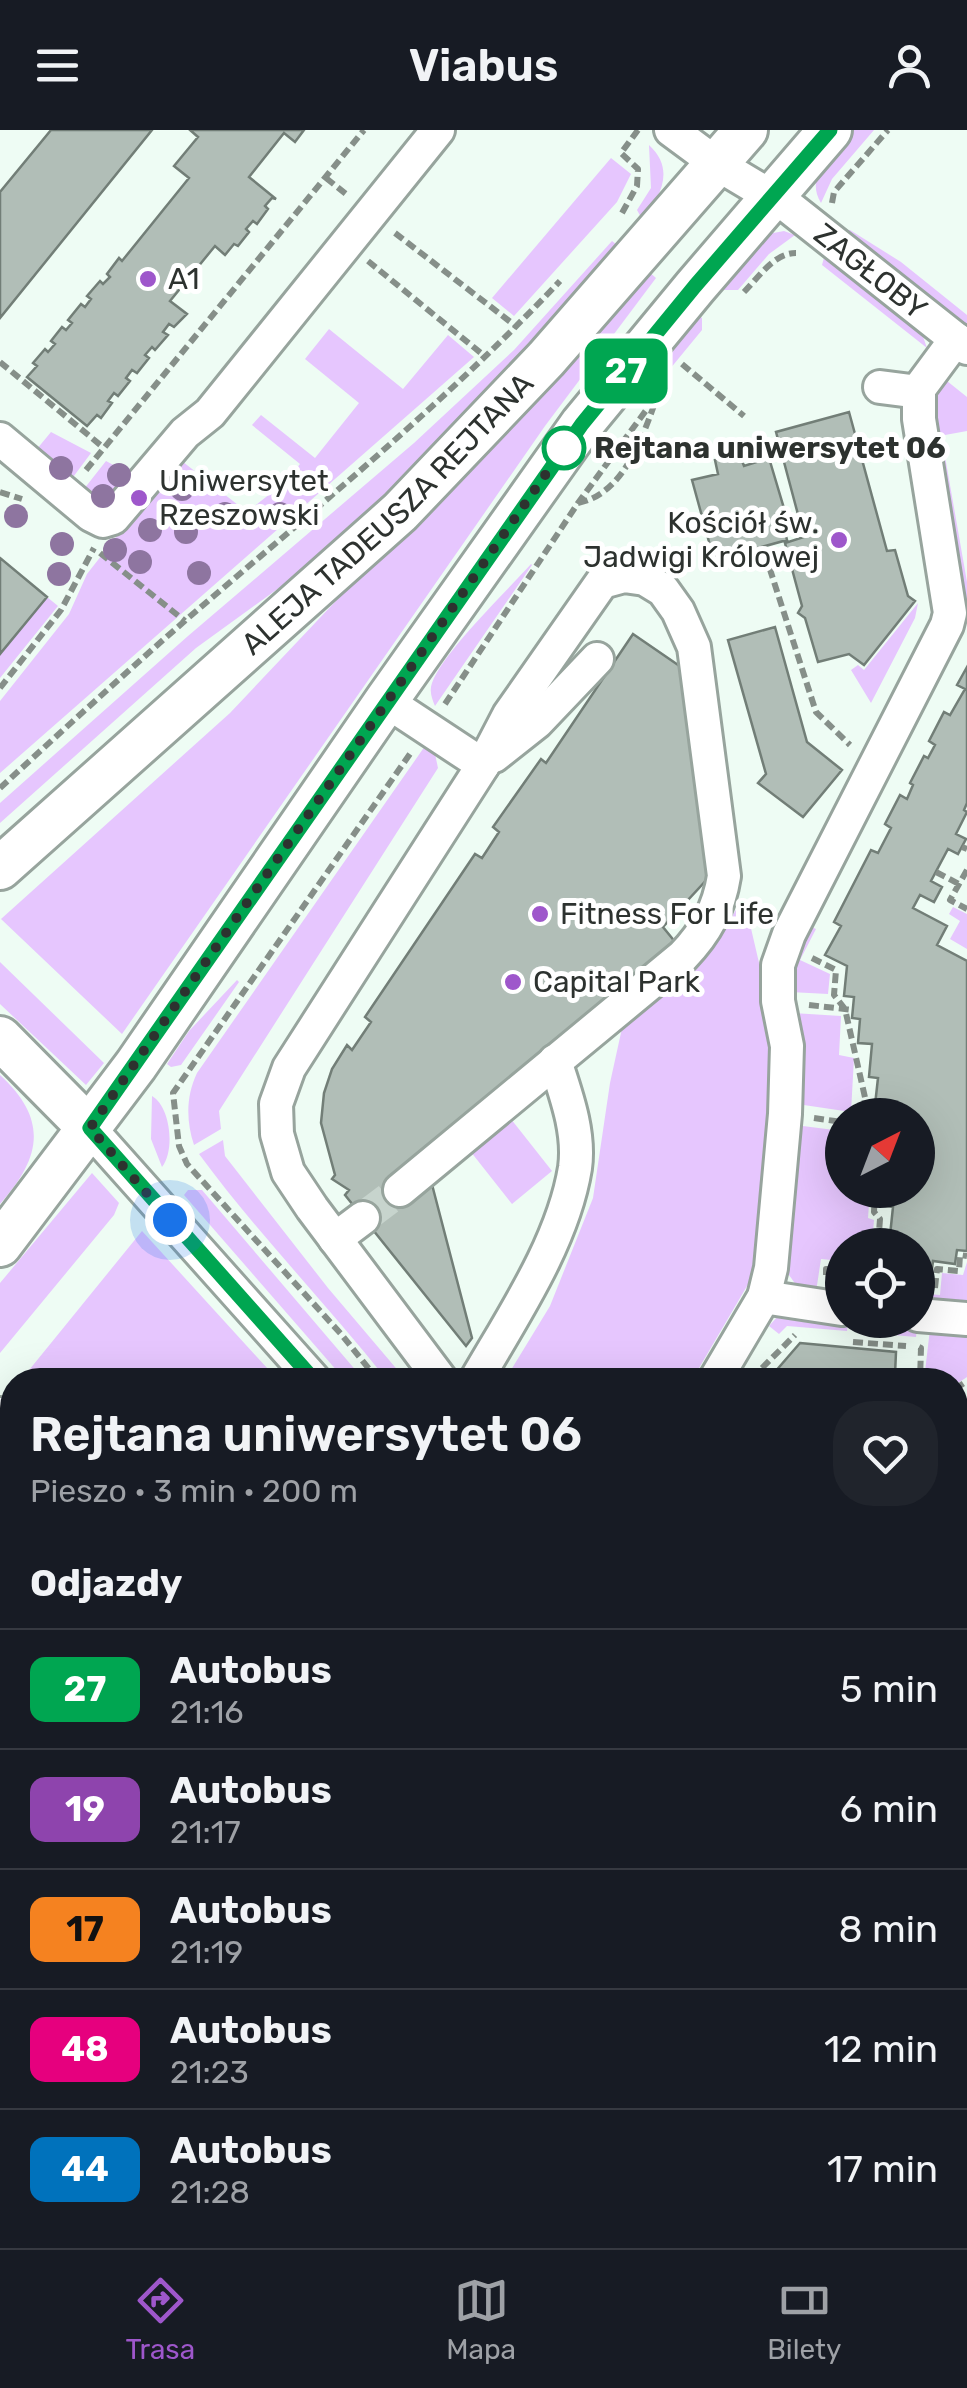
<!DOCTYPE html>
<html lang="pl">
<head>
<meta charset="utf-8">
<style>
  body { margin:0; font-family:Rubik,sans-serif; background:#20242c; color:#f1f3f6; height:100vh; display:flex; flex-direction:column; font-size:38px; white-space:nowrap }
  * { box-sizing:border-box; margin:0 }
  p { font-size:32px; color:#9ea1a6 }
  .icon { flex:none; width:55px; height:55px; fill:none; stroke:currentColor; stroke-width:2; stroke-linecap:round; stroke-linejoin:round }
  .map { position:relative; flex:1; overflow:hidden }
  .panel { position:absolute; left:0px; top:1238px; width:968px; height:882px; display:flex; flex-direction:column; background:#171b24; border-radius:40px 40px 0 0; box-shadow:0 10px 40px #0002 }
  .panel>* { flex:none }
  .badge { padding:0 20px; border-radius:15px; font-size:35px; line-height:65px }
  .needle { width:65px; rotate:42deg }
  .tools { position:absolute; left:825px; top:968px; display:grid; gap:20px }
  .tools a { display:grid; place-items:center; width:110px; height:110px; border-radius:50%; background:#171b24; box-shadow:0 10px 40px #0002; font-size:50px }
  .you { position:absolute; width:50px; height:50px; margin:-25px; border:8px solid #fff; border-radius:50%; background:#1a73e8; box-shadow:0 0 0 15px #1a73e833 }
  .map>.badge { position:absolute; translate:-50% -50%; box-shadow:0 0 0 5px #fff }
  h2 { padding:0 30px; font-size:38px; line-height:90px }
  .round { display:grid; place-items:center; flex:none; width:105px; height:105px; border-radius:40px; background:#20242c }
  .summary { display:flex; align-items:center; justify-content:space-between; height:170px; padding:0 30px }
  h1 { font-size:48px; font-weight:600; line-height:75px }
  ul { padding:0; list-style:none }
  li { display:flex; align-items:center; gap:30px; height:120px; padding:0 30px; border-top:2px solid #363941 }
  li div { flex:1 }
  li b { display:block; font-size:38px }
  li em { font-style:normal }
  li .badge { min-width:110px; font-weight:700; text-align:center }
  header { display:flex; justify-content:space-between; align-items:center; height:130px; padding:0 30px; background:#171b24; font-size:45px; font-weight:600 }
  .menu { display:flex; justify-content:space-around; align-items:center; height:140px; border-top:2px solid #363941; background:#171b24; font-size:28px; color:#9ea1a6 }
  .menu a { display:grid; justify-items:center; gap:5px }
  .menu .on { color:#9e57cb }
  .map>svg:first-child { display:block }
</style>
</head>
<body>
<header><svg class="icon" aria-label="menu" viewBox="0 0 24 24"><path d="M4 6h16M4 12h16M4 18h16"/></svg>Viabus<svg class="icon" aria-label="person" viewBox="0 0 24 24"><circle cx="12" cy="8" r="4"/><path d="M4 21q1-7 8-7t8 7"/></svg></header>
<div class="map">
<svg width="967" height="2118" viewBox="0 0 967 2118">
  <rect width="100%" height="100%" fill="#eefcf4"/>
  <path fill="#e6c6fe" d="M854,0H874L832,49L821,73C803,44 836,21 854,0Z
    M649,15C676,40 660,66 643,91L637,80L651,58Z
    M611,28L631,44L617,72L514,186L492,168Z
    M845,100H850L901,132L967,185V198Z
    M784,101L795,105L769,124L738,160H724L719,155L768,104Z
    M612,111L621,118L505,249L330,421L196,518L0,693V673L188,506L414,313L514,220Z
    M825,124L921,201L927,218L822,135Z
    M648,141L656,148L545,296L122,904L1,789L230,583Z
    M696,183L702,188V200L665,245L659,240Z
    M329,199L403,259L448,205L474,227L0,643V571L69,484L87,444L178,328L247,382L285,352L300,334L252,295L261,285L315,328L359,273L305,229Z
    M942,247L967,267V301L934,307L932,261Z
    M51,302L91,323L68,354L32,325Z
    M943,315L967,452V491L959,505L935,317Z
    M106,331L141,350L113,383L80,364Z
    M531,434L532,435L435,576C432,569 429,561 432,553C443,522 507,461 531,434Z
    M47,467L58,476L0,548V524Z
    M918,473L915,488L871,573L851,540L858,535L864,540Z
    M425,616L435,624L438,638L219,981L221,999L194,1015C186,991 186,966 197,943Z
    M739,775L746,777L760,837L768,891L772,965L757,1139L692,1250H513L511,1240L550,1176L593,1068L610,953L624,889L711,820Z
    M953,777L967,784V819L950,809L960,791L949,784Z
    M807,795L816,799L800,830L830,844L828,864L790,862L793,823Z
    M0,832L104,933L86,955L0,874Z
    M237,850L239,852L181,935L171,937L167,934L189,901Z
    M793,883L841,886L839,925L854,928L851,982L797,974Z
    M0,945C49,990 41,1028 0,1074Z
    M152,966C171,977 175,1021 162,1037L151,1009Z
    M507,984L552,1041L512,1074L467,1017Z
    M795,995L842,1001V1060H870L868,1088L874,1090L872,1115H842V1131L821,1129L816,1162L799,1159L784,1138Z
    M223,1010L225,1026L328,1158L406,1250H387C326,1173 257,1103 199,1024Z
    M92,1043L119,1073L114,1085L0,1223V1153Z
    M188,1060H202L364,1250H345L184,1065Z
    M142,1101L278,1250H21Z
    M967,1132V1177L918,1173V1163L940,1165L942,1143L963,1145Z
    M779,1185L848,1192L847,1201L787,1196L779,1204L769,1196Z
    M861,1192L917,1198L916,1207L860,1202Z
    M930,1199L967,1202V1247L958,1253L955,1250H924Z
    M967,1266V1362L955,1361V1338H963Z
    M0,1355L12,1363V1469L2,1480Z
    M955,1756L967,1759V1827L955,1828Z
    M12,1775V1953H0V1788Z
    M0,1980L10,2005L6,2098L0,2093Z
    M73,2108H147L138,2118H71Z
    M274,2108H355L359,2118H276Z
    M477,2108H528V2110L503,2118H480Z"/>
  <path fill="#b1beb7" stroke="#727e77" stroke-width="2.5" d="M51,0H152L0,188V62Z
    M190,0H304L295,12L284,3L249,47L276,69L272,68L265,76L268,79L257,94L253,91L246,99L249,102L238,116L234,114L225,125L215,116L170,171L187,184L174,197L169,194L163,202L168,205L155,220L152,217L145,225L149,228L137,243L132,240L126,248L130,251L118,266L114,263L108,271L112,273L101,288L97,285L87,296L27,247L37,236L33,233L45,219L48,222L55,214L51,211L62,197L66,200L72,193L68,190L81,174L85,177L91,169L87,166L100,151L103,154L110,147L107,144L119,128L122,131L189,48L174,36L198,7Z
    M849,282L887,421L895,420L908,466L915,471L864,535L849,524L818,532L805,488L798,483L802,476L785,413L804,407L776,302Z
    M739,323L744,336L769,328L786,385L781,386L787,410L714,430L692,350L718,344L715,330Z
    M0,428L47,467L0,524Z
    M775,497L807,612L842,640L803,687L758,653L766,644L728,510Z
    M633,504L681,537L711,745L663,797L680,818L380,1065L388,1074L429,1043L472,1208L466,1216L345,1065L349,1060L332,1049L335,1045L321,993L324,963L332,939L347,915L352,920L371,892L365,887L475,724L482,728L499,702L493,697L541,629L546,633Z
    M967,537V673L964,680L967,682L956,704L966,709L958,724L948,719L931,751L942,757L934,772L920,765L913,778L947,796L937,815L967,831V1121L957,1120L955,1134L933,1131L930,1155L918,1153V1115H889L893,1077L886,1076L888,1060H918V985L874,984L878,948L869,947L872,914L858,913L860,889L852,888L854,867L844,866L847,836L825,825L841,796L834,792L871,720L878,723L891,698L885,694L900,665L907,669L913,655L910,653L924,626L928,628L935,615L929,611L944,582L950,585L965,559L957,555Z
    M800,1213L896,1222L895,1245L910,1246L909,1250H768Z
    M955,1394L967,1395V1427L955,1426Z
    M955,1457L966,1458L963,1500H956L955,1510Z
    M12,1526V1629L0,1620V1540Z
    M955,1917H967V1941H955Z
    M159,2108H217L221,2111L216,2118H149Z
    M363,2108H418L422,2118H366Z"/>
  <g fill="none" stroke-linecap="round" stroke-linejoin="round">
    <path stroke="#c7d4cd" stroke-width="32" stroke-dasharray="32 16" stroke-linecap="butt" d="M363,1088L400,1060"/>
    <g stroke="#97a49d" stroke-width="38">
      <g id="minor">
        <path id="s1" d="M671,0L717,34L789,77L967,218"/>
        <path d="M880,257L919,262"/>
        <path d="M0,309L91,385L103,391L113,388L185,303L210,283L438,0"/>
        <path d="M386,571L483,635"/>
        <path d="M494,626L537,592L597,529"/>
        <path d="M90,999L314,1250"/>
        <path d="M400,1060L683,826C706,802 719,778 724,746L694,517L678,481L663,460L645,449L624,446L602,452L509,585L483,635L289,938L276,974L277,1004L288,1042L312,1078L441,1250"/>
        <path d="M335,1109L363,1088"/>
        <path d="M764,1167L842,1179"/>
        <path d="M918,1185L967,1189"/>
        <path d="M476,1250C513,1186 563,1112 575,1038C580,1002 566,965 555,931"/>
        <path d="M715,1250L764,1167L771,1138L785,984L787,916L778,871V835L789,804L947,495L950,483L919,289V259L956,209"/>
        <path d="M0,1284L12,1292"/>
        <path d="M955,1623L967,1617"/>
        <path d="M0,1680L2,1678L12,1685"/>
        <path d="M955,1738L967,1741"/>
        <path d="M955,1846L967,1845"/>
        <path d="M464,2108L467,2118"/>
        <path d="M732,2108L734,2118"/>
        <path d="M762,2108V2118"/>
      </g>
    </g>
    <g stroke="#97a49d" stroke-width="48">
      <g id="major">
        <path id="s2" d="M0,738L400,382L546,229L746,0"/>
        <path d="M0,908L90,999"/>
        <path d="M0,1115L136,935L386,571L582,294L695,157L830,0"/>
      </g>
    </g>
    <path stroke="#868f89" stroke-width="6" stroke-dasharray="10 5" stroke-linecap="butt" d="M326,48L346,64
      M832,73L834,62L888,0
      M622,83L637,56L638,39L621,23L638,0
      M395,103L517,197
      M368,131L487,228
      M744,162C759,147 774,123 796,123
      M0,232L104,318
      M682,234L744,286
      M86,340L364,0
      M0,362L22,369
      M578,373C625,364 644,303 658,264
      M100,423L185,491
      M765,424L816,582L850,615
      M0,558L61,480L94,418
      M445,574L578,373L647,279
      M0,658C62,601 124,544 187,489C315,379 444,274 560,151
      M962,717L967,719
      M967,740L950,770L967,779
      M936,742L959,754
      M812,828L836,840L834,865L845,879L869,985
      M809,875L853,880
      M814,988L842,992
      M875,1060L874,1082L880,1089L878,1115
      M826,1145V1139L842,1140
      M935,1158L937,1139L959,1141L960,1125L967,1126
      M853,1212L906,1216
      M919,1217L921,1218L920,1250
      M762,1238L795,1205
      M378,1250L341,1204L187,1034L179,1016L173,963L412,621
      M955,1259L967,1251
      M0,1490L12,1476
      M955,1572L967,1564
      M955,1696L967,1698
      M0,1750L12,1760
      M955,1888L967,1887
      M0,1956H12
      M0,1968L12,1998
      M270,2108L273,2118
      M696,2108L698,2118
      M10,2118L12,2057
      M57,2118L66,2108
      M245,2118L253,2108
      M523,2118L552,2108"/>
    <use href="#minor" stroke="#fff" stroke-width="32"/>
    <use href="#major" stroke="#fff" stroke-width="42"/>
  </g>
  <g fill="#8e75a0">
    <circle cx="61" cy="338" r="12"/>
    <circle cx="119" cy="345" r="12"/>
    <circle cx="182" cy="359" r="12"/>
    <circle cx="103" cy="366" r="12"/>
    <circle cx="225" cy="384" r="12"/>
    <circle cx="280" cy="384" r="12"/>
    <circle cx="16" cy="386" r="12"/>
    <circle cx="150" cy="400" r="12"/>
    <circle cx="186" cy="402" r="12"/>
    <circle cx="62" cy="414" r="12"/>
    <circle cx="115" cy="420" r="12"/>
    <circle cx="140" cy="432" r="12"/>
    <circle cx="199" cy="443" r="12"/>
    <circle cx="59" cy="444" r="12"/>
  </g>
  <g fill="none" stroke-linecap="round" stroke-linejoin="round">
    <g stroke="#fff" stroke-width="22">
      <path id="line" d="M314,1250L90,998L582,294L695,156L830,0"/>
    </g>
    <use href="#line" stroke="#00a651" stroke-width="15"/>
    <path stroke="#2d322f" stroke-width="10" stroke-dasharray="0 18" d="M170,1090L90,998L566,315L564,318"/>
  </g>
  <g fill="#9e57cb" stroke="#fff" stroke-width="4">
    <circle cx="148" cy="149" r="10"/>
    <circle cx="139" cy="368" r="10"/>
    <circle cx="839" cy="410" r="10"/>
    <circle cx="540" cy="784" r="10"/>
    <circle cx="513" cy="852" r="10"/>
  </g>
  <circle fill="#fff" stroke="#00a651" stroke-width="5" cx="564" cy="318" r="20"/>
  <g text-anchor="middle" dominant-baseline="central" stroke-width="10" stroke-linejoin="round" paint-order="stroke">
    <g font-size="30" fill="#2d322f" stroke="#fff">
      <text stroke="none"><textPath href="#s1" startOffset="245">ZAGŁOBY</textPath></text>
      <text stroke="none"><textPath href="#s2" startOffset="525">ALEJA TADEUSZA REJTANA</textPath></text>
    </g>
    <g font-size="30" fill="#2d322f" stroke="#fff" text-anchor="start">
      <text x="168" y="149">A1</text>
      <text x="159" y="351">Uniwersytet<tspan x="159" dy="34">Rzeszowski</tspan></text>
      <text x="819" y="393" text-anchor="end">Kościół św.<tspan x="819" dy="34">Jadwigi Królowej</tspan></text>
      <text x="560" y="784">Fitness For Life</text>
      <text x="533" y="852">Capital Park</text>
    </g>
    <g font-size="30" font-weight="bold" fill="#2d322f" stroke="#fff" text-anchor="start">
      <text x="594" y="318">Rejtana uniwersytet 06</text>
    </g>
  </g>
</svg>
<div class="tools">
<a><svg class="needle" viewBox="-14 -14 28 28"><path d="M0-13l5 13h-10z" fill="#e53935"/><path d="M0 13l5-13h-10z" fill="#9ea1a6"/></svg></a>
<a><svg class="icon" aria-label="locate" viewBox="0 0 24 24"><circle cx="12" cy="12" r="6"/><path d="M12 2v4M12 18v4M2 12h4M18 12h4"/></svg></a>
</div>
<div class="you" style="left:170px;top:1090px"></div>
<b class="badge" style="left:626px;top:241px;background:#00a651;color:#fff">27</b>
<section class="panel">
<div class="summary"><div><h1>Rejtana uniwersytet 06</h1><p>Pieszo · 3 min · 200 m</p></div><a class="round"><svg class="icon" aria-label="heart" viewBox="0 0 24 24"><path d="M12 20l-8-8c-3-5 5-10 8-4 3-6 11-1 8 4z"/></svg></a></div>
<h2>Odjazdy</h2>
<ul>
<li><span class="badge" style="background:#00a651;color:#fff">27</span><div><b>Autobus</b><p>21:16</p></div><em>5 min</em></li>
<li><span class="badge" style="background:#8e44ad;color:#fff">19</span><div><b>Autobus</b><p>21:17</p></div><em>6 min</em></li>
<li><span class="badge" style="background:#f58220;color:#111">17</span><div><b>Autobus</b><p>21:19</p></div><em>8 min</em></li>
<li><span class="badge" style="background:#e6007e;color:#fff">48</span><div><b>Autobus</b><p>21:23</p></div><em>12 min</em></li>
<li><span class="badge" style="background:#0072bc;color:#fff">44</span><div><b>Autobus</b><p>21:28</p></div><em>17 min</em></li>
</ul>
</section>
</div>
<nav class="menu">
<a class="on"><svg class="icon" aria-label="directions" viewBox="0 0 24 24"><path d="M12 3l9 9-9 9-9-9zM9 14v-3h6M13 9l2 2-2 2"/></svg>Trasa</a>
<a><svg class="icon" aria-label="map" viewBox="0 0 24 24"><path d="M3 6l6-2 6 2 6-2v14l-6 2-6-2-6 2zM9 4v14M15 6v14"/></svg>Mapa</a>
<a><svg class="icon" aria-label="tickets" viewBox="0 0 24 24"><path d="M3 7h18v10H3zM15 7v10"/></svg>Bilety</a>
</nav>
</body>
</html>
